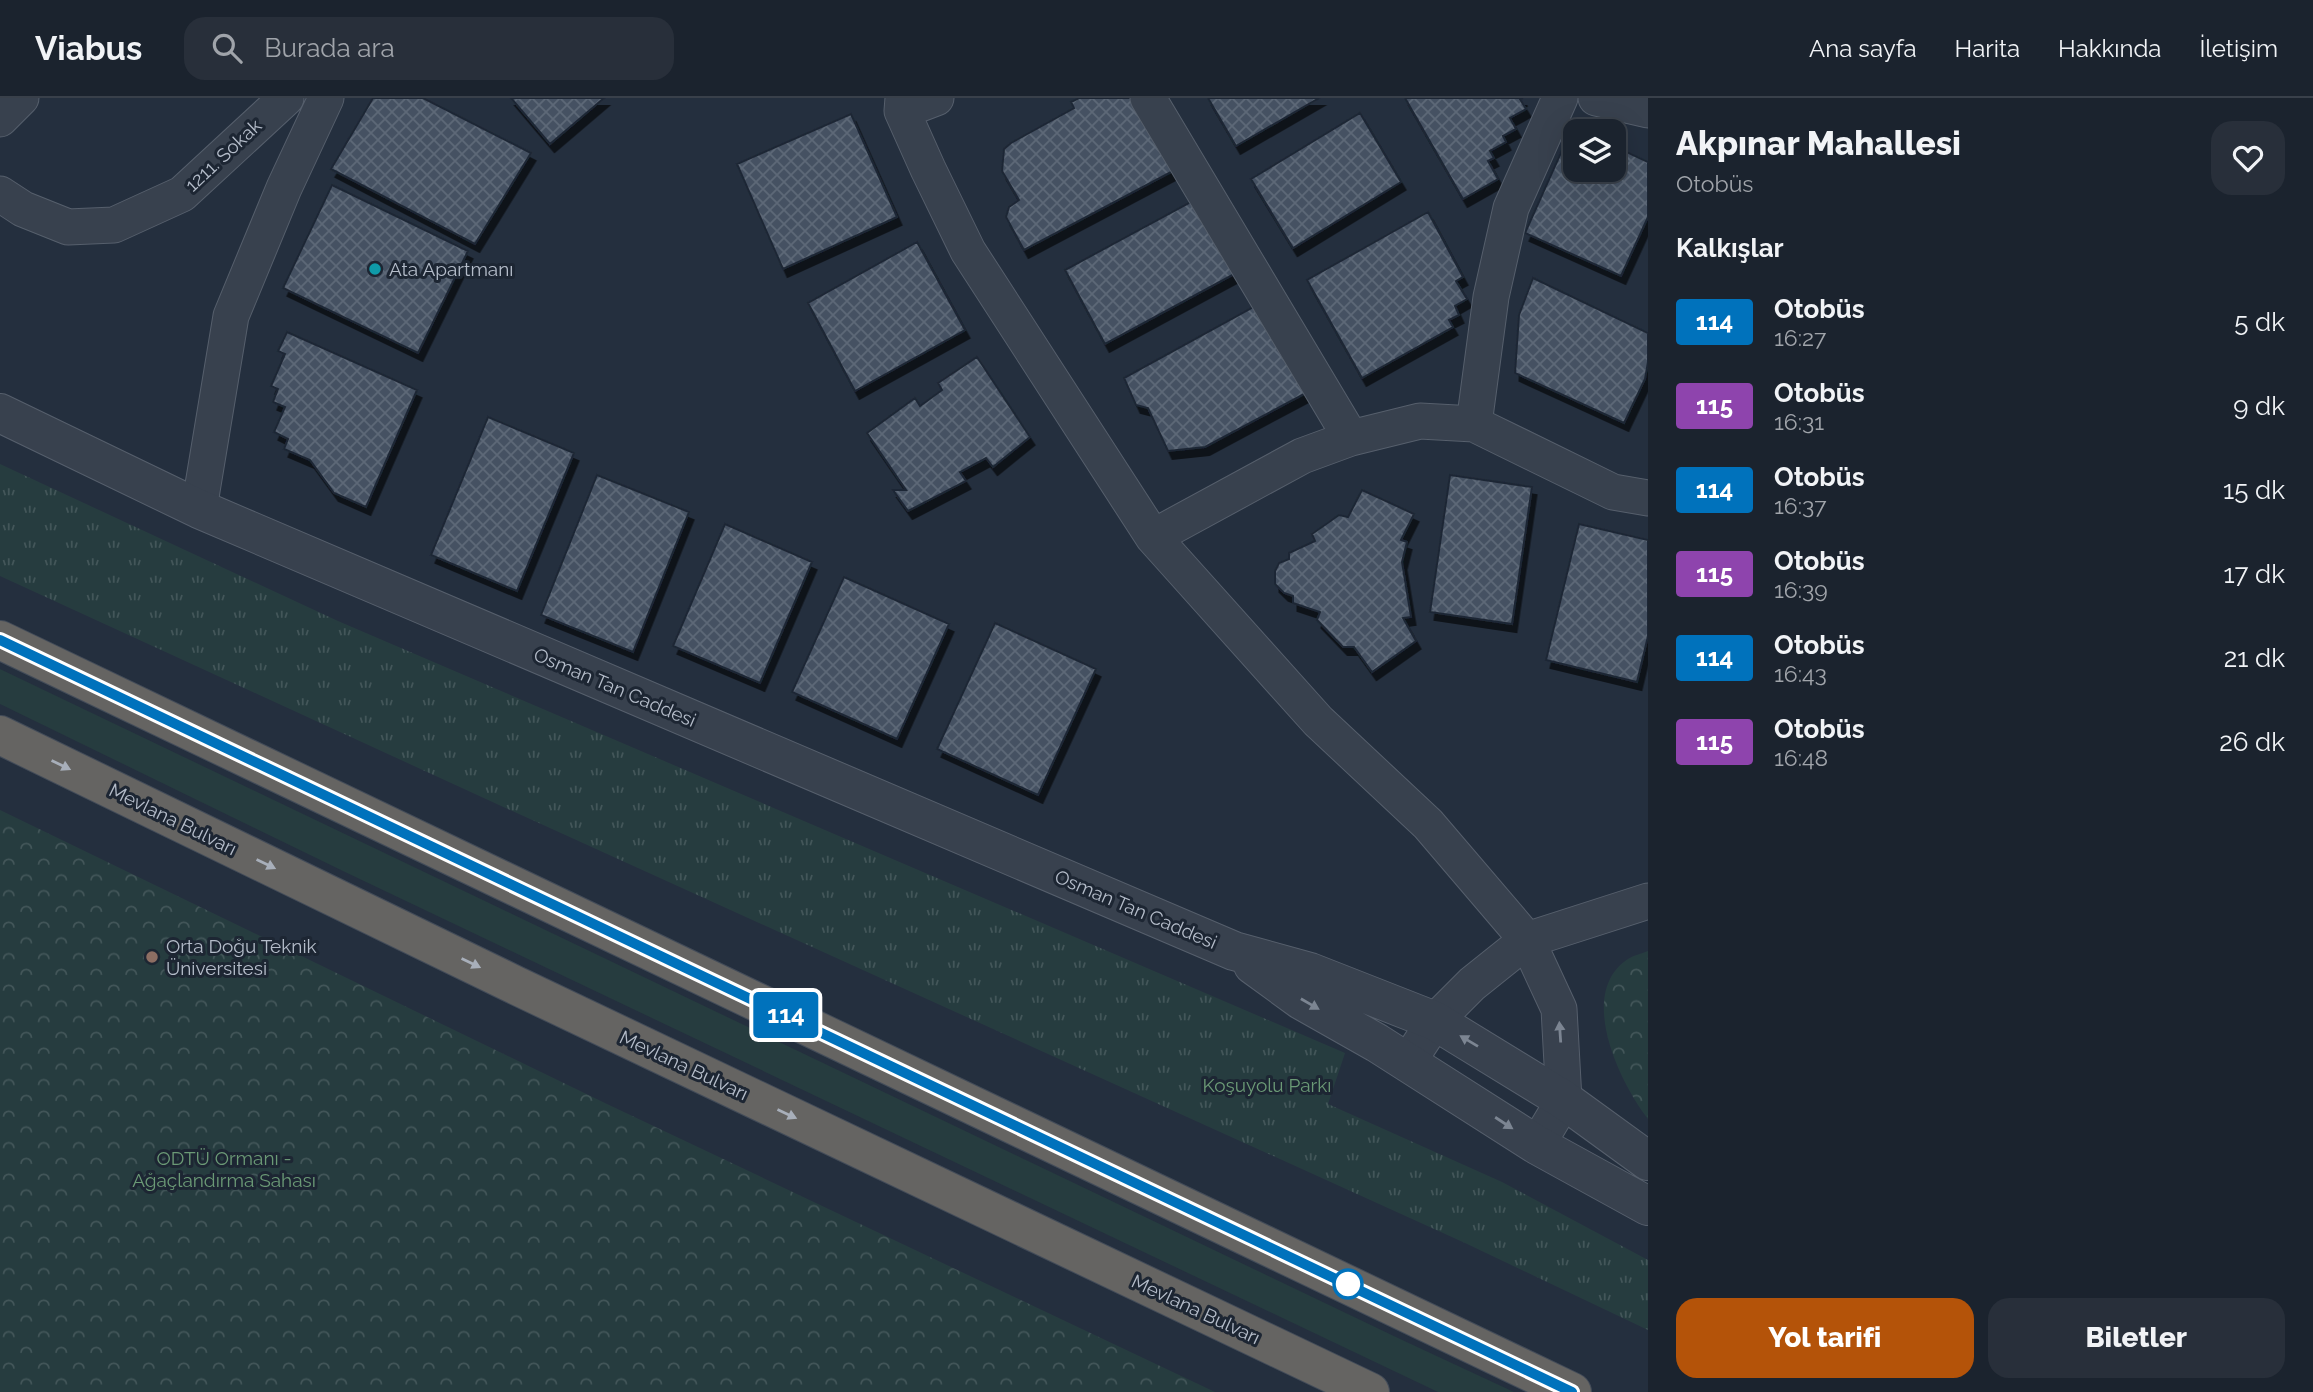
<!DOCTYPE html>
<html lang="tr">
<head>
<meta charset="utf-8">
<style>
  body { margin:0; font-family:Raleway,sans-serif; background:#282f3a; color:#f1f3f6; height:100vh; display:flex; flex-direction:column; font-size:26px; white-space:nowrap }
  * { box-sizing:border-box; margin:0 }
  p { font-size:23px; color:#a0a4aa }
  .icon { flex:none; width:38px; height:38px; fill:none; stroke:currentColor; stroke-width:2; stroke-linecap:round; stroke-linejoin:round }
  .map { position:relative; flex:1; overflow:hidden }
  .details { display:flex; flex-direction:column; background:#1b232e; width:665px }
  .details>* { flex:none }
  .badge { padding:0 14px; border-radius:5px; font-size:24px; line-height:46px }
  .tools { position:absolute; left:1563px; top:21px; display:grid; gap:14px }
  .tools a { display:grid; place-items:center; width:63px; height:63px; border-radius:14px; background:#1b232e; box-shadow:0 7px 28px #0002,0 0 0 2px #39404a; font-size:35px }
  .map>.badge { position:absolute; translate:-50% -50%; box-shadow:0 0 0 4px #fff }
  h2 { padding:0 28px; font-size:26px; line-height:63px }
  .round { display:grid; place-items:center; flex:none; width:74px; height:74px; border-radius:21px; background:#282f3a }
  .headline { display:flex; align-items:center; justify-content:space-between; height:119px; padding:0 28px }
  h1 { font-size:33px; font-weight:800; line-height:52px }
  .cta { display:flex; gap:14px; margin-top:auto; padding:14px 28px }
  .cta a { flex:1; height:80px; border-radius:21px; background:#b45309; color:#fff; font-size:28px; font-weight:800; line-height:80px; text-align:center }
  .cta a+a { background:#282f3a; color:#f1f3f6 }
  ul { padding:0; list-style:none }
  li { display:flex; align-items:center; gap:21px; height:84px; padding:0 28px }
  li div { flex:1 }
  li b { display:block; font-size:26px }
  li em { font-style:normal }
  li .badge { min-width:77px; font-weight:700; text-align:center }
  header { display:flex; align-items:center; gap:42px; box-sizing:border-box; height:98px; padding:0 35px; background:#1b232e; border-bottom:2px solid #39404a }
  header strong { font-size:33px }
  nav { display:flex; gap:38px; margin-inline-start:auto; font-size:24px }
  .search { width:490px; height:63px; background:#282f3a; display:flex; align-items:center; gap:18px; box-sizing:border-box; padding:0 24px; border-radius:21px; color:#a0a4aa; font-size:26px }
  main { display:flex; flex:1; min-height:0 }
  .map>svg:first-child { display:block }
</style>
</head>
<body>
<header>
<strong>Viabus</strong>
<div class="search"><svg class="icon" aria-label="search" viewBox="0 0 24 24"><circle cx="10" cy="10" r="6"/><path d="M15 15l6 6"/></svg>Burada ara</div>
<nav><a>Ana sayfa</a><a>Harita</a><a>Hakkında</a><a>İletişim</a></nav>
</header>
<main>
<div class="map">
<svg width="1648" height="1294" viewBox="0 0 1648 1294">
  <defs>
    <pattern id="forest-crowns" width="20" height="18" patternUnits="userSpaceOnUse" patternTransform="scale(1.75)"><rect width="20" height="18" fill="#263c3f"/><path d="M2 6a3 3 0 1 1 6 0M12 15a3 3 0 1 1 6 0" fill="none" stroke="#435659"/></pattern>
    <pattern id="park-tufts" width="24" height="20" patternUnits="userSpaceOnUse" patternTransform="scale(1.75)"><rect width="24" height="20" fill="#263c3f"/><path d="M3 7l-1-3M5 7V3M7 7l1-3M15 17l-1-3M17 17v-4M19 17l1-3" fill="none" stroke="#435659"/></pattern>
    <pattern id="building-cross-hatch" width="8" height="8" patternUnits="userSpaceOnUse" patternTransform="scale(1.75)"><rect width="8" height="8" fill="#455162"/><path d="M0 0l8 8M0 8l8-8" fill="none" stroke="#5d6877"/></pattern>
    <filter id="shadow"><feDropShadow dx="4.5" dy="8" stdDeviation="0" flood-color="#0009"/></filter>
  </defs>
  <rect width="100%" height="100%" fill="#242f3e"/>
  <path fill="url(#forest-crowns)" d="M0,712L607,1006L1215,1294H0Z
    M1648,853V1021C1620,985 1576,895 1628,861C1634,857 1641,856 1648,853Z"/>
  <path fill="url(#park-tufts)" d="M0,366L338,523L1345,955L1328,1006L1502,1084L1648,1162V1232L1465,1145L499,707L0,478Z"/>
  <path fill="#263c3f" d="M0,571L1398,1240L1514,1294H1438L345,774L0,606Z"/>
  <path fill="url(#building-cross-hatch)" stroke="#1f2835" stroke-width="2" filter="url(#shadow)" d="M373,0H423L531,55L475,146L331,71Z
    M511,0H604L550,46Z
    M1079,0H1133L1173,73L1024,152L1006,119L1009,109L1019,102L1002,73L1004,51L1011,45L1074,10L1071,4Z
    M1208,0H1319L1236,48Z
    M1405,0H1523L1520,1L1526,11L1510,20L1516,31L1503,38L1506,44L1490,53L1494,60L1488,63L1498,81L1463,101Z
    M1360,15L1401,84L1293,150L1251,81Z
    M851,16L897,119L783,171L737,66Z
    M1572,30L1580,33H1575V72H1614V48L1648,64V119L1621,178L1525,135Z
    M332,87L468,153L418,255L283,190Z
    M1198,100L1238,174L1105,246L1065,172Z
    M1428,114L1463,179L1456,183L1467,201L1455,208L1459,217L1449,222L1453,229L1362,280L1307,182Z
    M917,144L965,232L855,293L808,205Z
    M1533,180L1648,235V264L1645,281L1624,325L1515,275L1519,217Z
    M1255,208L1306,295L1205,349L1168,353L1148,310L1136,307L1124,280Z
    M287,234L417,292L366,409L334,395L310,362L284,351L288,341L274,334L285,309L273,304L278,291L271,288L285,256L278,253Z
    M977,259L1030,339L993,369L986,360L960,374L966,383L908,413L893,392H906L867,335L915,300L920,308L942,292L938,285Z
    M488,319L574,355L517,493L431,457Z
    M597,377L689,414L633,554L541,517Z
    M1450,377L1532,389L1512,526L1430,514Z
    M1362,392L1414,416L1401,442L1407,444L1402,464L1411,519L1403,520L1416,543L1372,574L1354,549H1343L1317,522L1320,514L1293,505V498L1284,495L1275,486V473L1279,465L1289,461V455L1315,443L1312,436L1339,417L1348,419Z
    M725,426L812,464L760,585L673,548Z
    M1579,426L1648,442V538L1637,584L1546,562Z
    M844,479L949,526L897,641L792,594Z
    M995,525L1096,571L1038,697L937,651Z"/>
  <g fill="none" stroke-linecap="round" stroke-linejoin="round">
    <g stroke="#565f6c" stroke-width="37">
      <path id="minor" d="M903,0L902,13L928,71L968,153L1153,439L1318,623L1428,726L1527,842L1559,911L1564,1002L1537,1047
        M1148,0L1351,340
        M1596,0L1648,12
        M902,13L936,0
        M0,21L21,0
        M0,96L23,111L68,129L114,127L182,96L286,0
        M1474,326L1491,199L1511,110L1560,0
        M199,411L231,218L284,90L326,0
        M1153,439L1302,358L1351,340L1420,323L1474,326L1613,394L1648,400
        M1408,964L1435,923L1472,886L1527,842L1648,803"/>
    </g>
    <g stroke="#565f6c" stroke-width="40">
      <path id="tertiary" d="M0,315L199,411L1234,853L1310,874L1435,923L1564,1002L1648,1063
        M1253,867L1301,902L1377,945L1537,1047L1648,1108"/>
    </g>
    <g stroke="#434c59" stroke-width="40">
      <path id="trunk" d="M0,542L1572,1294
        M0,637L515,887L1370,1294"/>
    </g>
    <use href="#minor" stroke="#38414e" stroke-width="35"/>
    <use href="#tertiary" stroke="#38414e" stroke-width="38"/>
    <use href="#trunk" stroke="#656462" stroke-width="38"/>
  </g>
  <defs><path id="oneway-solid" d="M-6-.8H1V-3.2L6.5 0L1 3.2V.8H-6Z" transform="scale(1.75)"/></defs>
  <g fill="#a8afba">
    <use href="#oneway-solid" transform="translate(61 667) rotate(26)"/>
    <use href="#oneway-solid" transform="translate(266 766) rotate(26)"/>
    <use href="#oneway-solid" transform="translate(471 865) rotate(26)"/>
    <use href="#oneway-solid" transform="translate(787 1016) rotate(25)"/>
  </g>
  <g fill="#7c8592">
    <use href="#oneway-solid" transform="translate(1310 906) rotate(30)"/>
    <use href="#oneway-solid" transform="translate(1560 934) rotate(-94)"/>
    <use href="#oneway-solid" transform="translate(1469 943) rotate(-149)"/>
    <use href="#oneway-solid" transform="translate(1504 1025) rotate(33)"/>
  </g>
  <g fill="none" stroke-linecap="round" stroke-linejoin="round">
    <g stroke="#fff" stroke-width="16">
      <path id="line" d="M0,542L1572,1294"/>
    </g>
    <use href="#line" stroke="#0072bc" stroke-width="10"/>
  </g>
  <circle fill="#0f9aa8" stroke="#1d2633" stroke-width="2.5" cx="375" cy="171" r="7"/>
  <circle fill="#8d6e63" stroke="#1d2633" stroke-width="2.5" cx="152" cy="859" r="7"/>
  <circle fill="#fff" stroke="#0072bc" stroke-width="3.5" cx="1348" cy="1186" r="14"/>
  <g text-anchor="middle" dominant-baseline="central" stroke-width="6" stroke-linejoin="round" paint-order="stroke">
    <g font-size="19" fill="#b4bcc9" stroke="#1d2633">
      <text transform="translate(223 57) rotate(-43)">1211. Sokak</text>
      <text transform="translate(615 589) rotate(23)">Osman Tan Caddesi</text>
      <text transform="translate(173 721) rotate(26)">Mevlana Bulvarı</text>
      <text transform="translate(1136 811) rotate(23)">Osman Tan Caddesi</text>
      <text transform="translate(684 967) rotate(25)">Mevlana Bulvarı</text>
      <text transform="translate(1196 1211) rotate(25)">Mevlana Bulvarı</text>
    </g>
    <g font-size="19" fill="#b4bcc9" stroke="#1d2633" text-anchor="start">
      <text x="389" y="171">Ata Apartmanı</text>
      <text x="166" y="848">Orta Doğu Teknik<tspan x="166" dy="22">Üniversitesi</tspan></text>
    </g>
    <g font-size="19" fill="#6b9a76" stroke="#1d2633">
      <text x="1267" y="987">Koşuyolu Parkı</text>
      <text x="224" y="1060">ODTÜ Ormanı -<tspan x="224" dy="22">Ağaçlandırma Sahası</tspan></text>
    </g>
  </g>
</svg>
<div class="tools">
<a><svg class="icon" aria-label="layers" viewBox="0 0 24 24"><path d="M12 4l9 5-9 5-9-5zM3 14l9 5 9-5"/></svg></a>
</div>
<b class="badge" style="left:786px;top:917px;background:#0072bc;color:#fff">114</b>
</div>
<section class="details">
<div class="headline"><div><h1>Akpınar Mahallesi</h1><p>Otobüs</p></div><a class="round"><svg class="icon" aria-label="heart" viewBox="0 0 24 24"><path d="M12 20l-8-8c-3-5 5-10 8-4 3-6 11-1 8 4z"/></svg></a></div>
<h2>Kalkışlar</h2>
<ul>
<li><span class="badge" style="background:#0072bc;color:#fff">114</span><div><b>Otobüs</b><p>16:27</p></div><em>5 dk</em></li>
<li><span class="badge" style="background:#8e44ad;color:#fff">115</span><div><b>Otobüs</b><p>16:31</p></div><em>9 dk</em></li>
<li><span class="badge" style="background:#0072bc;color:#fff">114</span><div><b>Otobüs</b><p>16:37</p></div><em>15 dk</em></li>
<li><span class="badge" style="background:#8e44ad;color:#fff">115</span><div><b>Otobüs</b><p>16:39</p></div><em>17 dk</em></li>
<li><span class="badge" style="background:#0072bc;color:#fff">114</span><div><b>Otobüs</b><p>16:43</p></div><em>21 dk</em></li>
<li><span class="badge" style="background:#8e44ad;color:#fff">115</span><div><b>Otobüs</b><p>16:48</p></div><em>26 dk</em></li>
</ul>
<div class="cta"><a>Yol tarifi</a><a>Biletler</a></div>
</section>
</main>
</body>
</html>
